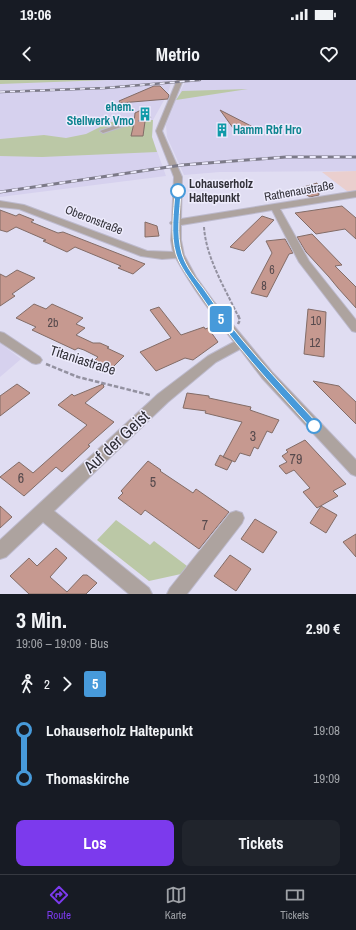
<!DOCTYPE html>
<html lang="de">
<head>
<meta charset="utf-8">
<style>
  body { margin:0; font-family:"Archivo Narrow",sans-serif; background:#20242c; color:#f1f3f6; height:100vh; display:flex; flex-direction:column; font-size:15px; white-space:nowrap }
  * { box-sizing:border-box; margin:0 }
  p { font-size:13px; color:#9ea1a6 }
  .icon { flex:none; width:22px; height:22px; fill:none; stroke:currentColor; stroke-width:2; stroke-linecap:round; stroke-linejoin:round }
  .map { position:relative; height:514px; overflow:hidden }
  .drawer { display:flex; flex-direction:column; background:#171b24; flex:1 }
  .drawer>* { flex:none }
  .badge { padding:0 8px; border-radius:3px; font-size:14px; line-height:26px }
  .map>.badge { position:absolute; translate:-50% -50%; box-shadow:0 0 0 2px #fff }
  .legs { display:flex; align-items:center; gap:6px; height:44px; padding:0 16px; font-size:13px }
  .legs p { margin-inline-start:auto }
  .head { display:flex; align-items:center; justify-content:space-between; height:68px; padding:0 16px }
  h1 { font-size:22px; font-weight:700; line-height:30px }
  .primary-button { display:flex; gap:8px; margin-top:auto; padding:8px 16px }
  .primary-button a { flex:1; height:46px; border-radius:8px; background:#7c3aed; color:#fff; font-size:16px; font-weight:700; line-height:46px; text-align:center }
  .primary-button a+a { background:#20242c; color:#f1f3f6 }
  ul { padding:0 16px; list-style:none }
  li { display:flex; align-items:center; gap:14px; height:48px; font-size:15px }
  li i { display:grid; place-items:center; width:6px; height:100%; margin:0 5px; background:currentColor }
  li i::after { content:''; width:10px; height:10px; margin:-5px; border:3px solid; border-radius:50%; background:#171b24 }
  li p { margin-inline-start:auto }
  li:first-child i { background:linear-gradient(#0000 50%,currentColor 0) }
  li:last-child i { background:linear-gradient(currentColor 50%,#0000 0) }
  .status { display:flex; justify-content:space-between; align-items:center; height:28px; padding:0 20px; background:#171b24; direction:ltr }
  .status svg { height:11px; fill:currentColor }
  header { display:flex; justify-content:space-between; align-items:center; height:52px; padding:0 16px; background:#171b24; font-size:18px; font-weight:700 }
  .tabs { display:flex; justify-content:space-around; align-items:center; height:56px; border-top:1px solid #363941; background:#171b24; font-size:11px; color:#9ea1a6 }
  .tabs a { display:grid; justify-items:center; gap:2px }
  .tabs .on { color:#7c3aed }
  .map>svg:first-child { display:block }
</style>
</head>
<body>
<div class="status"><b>19:06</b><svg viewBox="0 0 49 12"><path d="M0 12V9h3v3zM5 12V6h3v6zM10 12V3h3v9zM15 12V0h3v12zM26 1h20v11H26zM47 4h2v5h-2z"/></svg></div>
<header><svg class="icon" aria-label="back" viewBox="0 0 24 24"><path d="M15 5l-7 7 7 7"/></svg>Metrio<svg class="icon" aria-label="heart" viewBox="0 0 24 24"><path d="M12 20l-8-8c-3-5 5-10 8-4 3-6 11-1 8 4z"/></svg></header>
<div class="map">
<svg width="356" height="514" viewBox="0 0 356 514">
  <rect width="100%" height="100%" fill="#e0ddf2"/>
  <path fill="#d6d1ee" d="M0,0H172L168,13L153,40L152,57L166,96L0,117Z
    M186,0H356V91L220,92L184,95L167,57L166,45L176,20Z
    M0,263L21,279L0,297Z"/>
  <path fill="#eacfce" d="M356,91V118L322,92Z"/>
  <path fill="#bbc8a6" d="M0,0H107L0,4Z
    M248,9L176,20L182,11Z
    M153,40L152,57L157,72L42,77L0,76V59L44,55L66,58L86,54L110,42Z
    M116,440L150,465L154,461L187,486L181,494L149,501L97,460Z"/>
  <path fill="#c69990" stroke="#826c67" d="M154,6H160L169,15L168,19L120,23L119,21Z
    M147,27L143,56H131L134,43L135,33Z
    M220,30L255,48L236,52Z
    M317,103L319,115L310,117L297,109Z
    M342,126L356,138V159L345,149L316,154L295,133Z
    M0,130L16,136L19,134L34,140L31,142L58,153L63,152L145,184L133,194L118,188L121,186L75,167L67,172L43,161L46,160L16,147L7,152L0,150Z
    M262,136L274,140L244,171L230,167Z
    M145,142L157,146L159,156L145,157Z
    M312,154L342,185L335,186L356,207V228L338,208L329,197L306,172L297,157Z
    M285,159L293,173L289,174L267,217L251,213L272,173L266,161Z
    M17,190L35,198L12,214L15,216L0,226V194L6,197Z
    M34,224L46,229L52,224L83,238L76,244L85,248L76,255L93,263H100L109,267L107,268L124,276L112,288L95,280L98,277L84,270L78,268L75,270L32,250L36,247L16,238Z
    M159,227L181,255L204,247L205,249L208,248L218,262L193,280L185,278L156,291L140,272L171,258L150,230Z
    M308,229L326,232L324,277L304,274Z
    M313,301L339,306L356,322V344Z
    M17,304L30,313L0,336V316Z
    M103,304L104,307L85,323L114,342L88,365L90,366L62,392L56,387L24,416L0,397L19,382L33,393L87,345L58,325L72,314L74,316Z
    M187,313L209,316V318L251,327L250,330L279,340L272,353L267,351L258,369L254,367L250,376L240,373L235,382L223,377L242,342L205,333L206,331L183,328Z
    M305,360L346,404L333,411L338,416L317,428L303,412L310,408L294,390L286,394L279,386L287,382L282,376L288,372L286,370Z
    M220,375L232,381L227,390L215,385Z
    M148,381L161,390L160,391L193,413L196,409L229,432L199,469L145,430L141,435L118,418L123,413L121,411Z
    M0,426L12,437L0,448Z
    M321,426L337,435L326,453L310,443Z
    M255,439L277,452L263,473L241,459Z
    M356,454V477L343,462Z
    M56,468L67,478L50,497L67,512L83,495H87L97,503L86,514H29L10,496L29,478L37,486Z
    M230,475L251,489L236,511L214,496Z"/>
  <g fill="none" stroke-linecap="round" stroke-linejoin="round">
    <g stroke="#bdbacd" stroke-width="2">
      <path id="minor" d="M177,0H183L162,51L182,97L181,139L356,111V117L280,129L309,181L356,240V252L352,251L299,182L272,130L181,145V160L184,175L196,197L214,222L272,292L356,380V396L351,394L262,298L240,269L216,282L168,322L54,431L149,508L152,514H129L43,442L6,477L0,479V460L158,314L208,276L234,262C213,235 192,208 176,178L162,179L141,176L19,129L0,127V121L24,125L147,171L173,172L171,160L172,145L170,143L172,141L174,97L156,51Z
        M131,40L133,41V43L103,53L100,51Z
        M0,252L4,253L40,277L42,280L40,283L36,284L32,283L0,262Z
        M236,431L242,433L244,438L242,443L187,514H167L170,508L230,433Z"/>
    </g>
    <path stroke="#9391a0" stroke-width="1.5" stroke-dasharray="2 1" stroke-linecap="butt" d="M138,41L151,37"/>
    <path stroke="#9391a0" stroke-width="2" stroke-dasharray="3.5 1.5" stroke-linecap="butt" d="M204,147C206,178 225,208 238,236"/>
    <path stroke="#9391a0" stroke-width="2.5" stroke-dasharray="4.5 2" stroke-linecap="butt" d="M238,235L240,240L238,244
      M46,284L78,297L150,315"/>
    <use href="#minor" fill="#ada39f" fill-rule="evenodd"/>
    <g stroke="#7c7a88" stroke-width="2.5">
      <path id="rail-far1" d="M0,12L105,8L200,0"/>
    </g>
    <g stroke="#7c7a88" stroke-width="3">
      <path id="rail" d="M0,112L182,85L286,77H356"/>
    </g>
    <use href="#rail-far1" stroke="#edebfc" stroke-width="1.5" stroke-dasharray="5" stroke-linecap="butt"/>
    <use href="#rail" stroke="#edebfc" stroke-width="2" stroke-dasharray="6" stroke-linecap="butt"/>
  </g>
  <path fill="#479ada" stroke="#fff" d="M178,109L181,111C180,131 176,154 182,174C186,187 195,198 203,208C236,257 277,300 317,343L319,346L317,348H311C271,304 230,260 197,210C190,199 180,187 176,174C170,154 174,131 175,111Z"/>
  <defs>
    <g id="building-bare" transform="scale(1.08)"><path d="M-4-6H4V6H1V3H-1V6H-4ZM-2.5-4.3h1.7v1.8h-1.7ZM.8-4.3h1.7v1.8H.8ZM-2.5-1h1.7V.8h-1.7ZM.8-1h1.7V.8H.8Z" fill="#0f9aa8" stroke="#edebfc" stroke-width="2.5" paint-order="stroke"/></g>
  </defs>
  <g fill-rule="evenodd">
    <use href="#building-bare" x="145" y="34"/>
    <use href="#building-bare" x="222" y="50"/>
  </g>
  <g fill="#fff" stroke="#479ada" stroke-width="2">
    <circle cx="178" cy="111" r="7"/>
    <circle cx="314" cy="346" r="7"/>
  </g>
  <g text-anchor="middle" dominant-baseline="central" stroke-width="3" stroke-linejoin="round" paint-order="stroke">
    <g font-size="12" font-weight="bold" fill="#0d838f" stroke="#edebfc" text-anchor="end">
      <text x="134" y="27">ehem.<tspan x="134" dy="14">Stellwerk Vmo</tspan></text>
      <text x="233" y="50" text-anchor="start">Hamm Rbf Hro</text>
    </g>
    <g font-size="12" font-weight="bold" fill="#302f37" stroke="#edebfc" text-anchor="start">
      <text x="189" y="104">Lohauserholz<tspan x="189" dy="14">Haltepunkt</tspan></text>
    </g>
    <g font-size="12" fill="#302f37" stroke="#edebfc">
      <text transform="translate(299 111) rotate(-10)">Rathenaustraße</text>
      <text transform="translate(94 140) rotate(21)">Oberonstraße</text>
    </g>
    <g font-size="12" fill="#564a4d">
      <text x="272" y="190">6</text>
      <text x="264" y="206">8</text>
      <text x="316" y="241">10</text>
      <text x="53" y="243">2b</text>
      <text x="315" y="263">12</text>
    </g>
    <g font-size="14" fill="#302f37" stroke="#edebfc">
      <text transform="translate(83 280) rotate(18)">Titaniastraße</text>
    </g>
    <g font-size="14" fill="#564a4d">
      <text x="253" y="356">3</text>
      <text x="296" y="379">79</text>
      <text x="21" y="398">6</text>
      <text x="153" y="402">5</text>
      <text x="205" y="445">7</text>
    </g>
    <g font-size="17" fill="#302f37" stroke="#edebfc">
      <text transform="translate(116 361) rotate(-43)">Auf der Geist</text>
    </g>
  </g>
</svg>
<b class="badge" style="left:221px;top:239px;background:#479ada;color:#fff">5</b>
</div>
<section class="drawer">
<div class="head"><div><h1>3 Min.</h1><p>19:06 – 19:09 · Bus</p></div><b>2.90 €</b></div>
<div class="legs"><svg class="icon" aria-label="walk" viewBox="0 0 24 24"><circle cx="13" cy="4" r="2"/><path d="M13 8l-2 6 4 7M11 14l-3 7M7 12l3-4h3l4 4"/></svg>2<svg class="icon" aria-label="forward" viewBox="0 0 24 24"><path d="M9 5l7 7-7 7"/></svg><b class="badge" style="background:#479ada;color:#fff">5</b></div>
<ul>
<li><i style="color:#479ada"></i><b>Lohauserholz Haltepunkt</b><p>19:08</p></li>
<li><i style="color:#479ada"></i><b>Thomaskirche</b><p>19:09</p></li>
</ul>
<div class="primary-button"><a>Los</a><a>Tickets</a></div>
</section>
<nav class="tabs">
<a class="on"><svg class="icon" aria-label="directions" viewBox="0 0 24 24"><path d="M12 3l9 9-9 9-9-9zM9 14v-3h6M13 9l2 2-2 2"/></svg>Route</a>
<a><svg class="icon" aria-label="map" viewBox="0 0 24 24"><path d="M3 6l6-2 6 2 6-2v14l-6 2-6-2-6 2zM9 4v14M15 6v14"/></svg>Karte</a>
<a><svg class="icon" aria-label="tickets" viewBox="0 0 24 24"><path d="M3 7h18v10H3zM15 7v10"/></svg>Tickets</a>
</nav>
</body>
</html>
